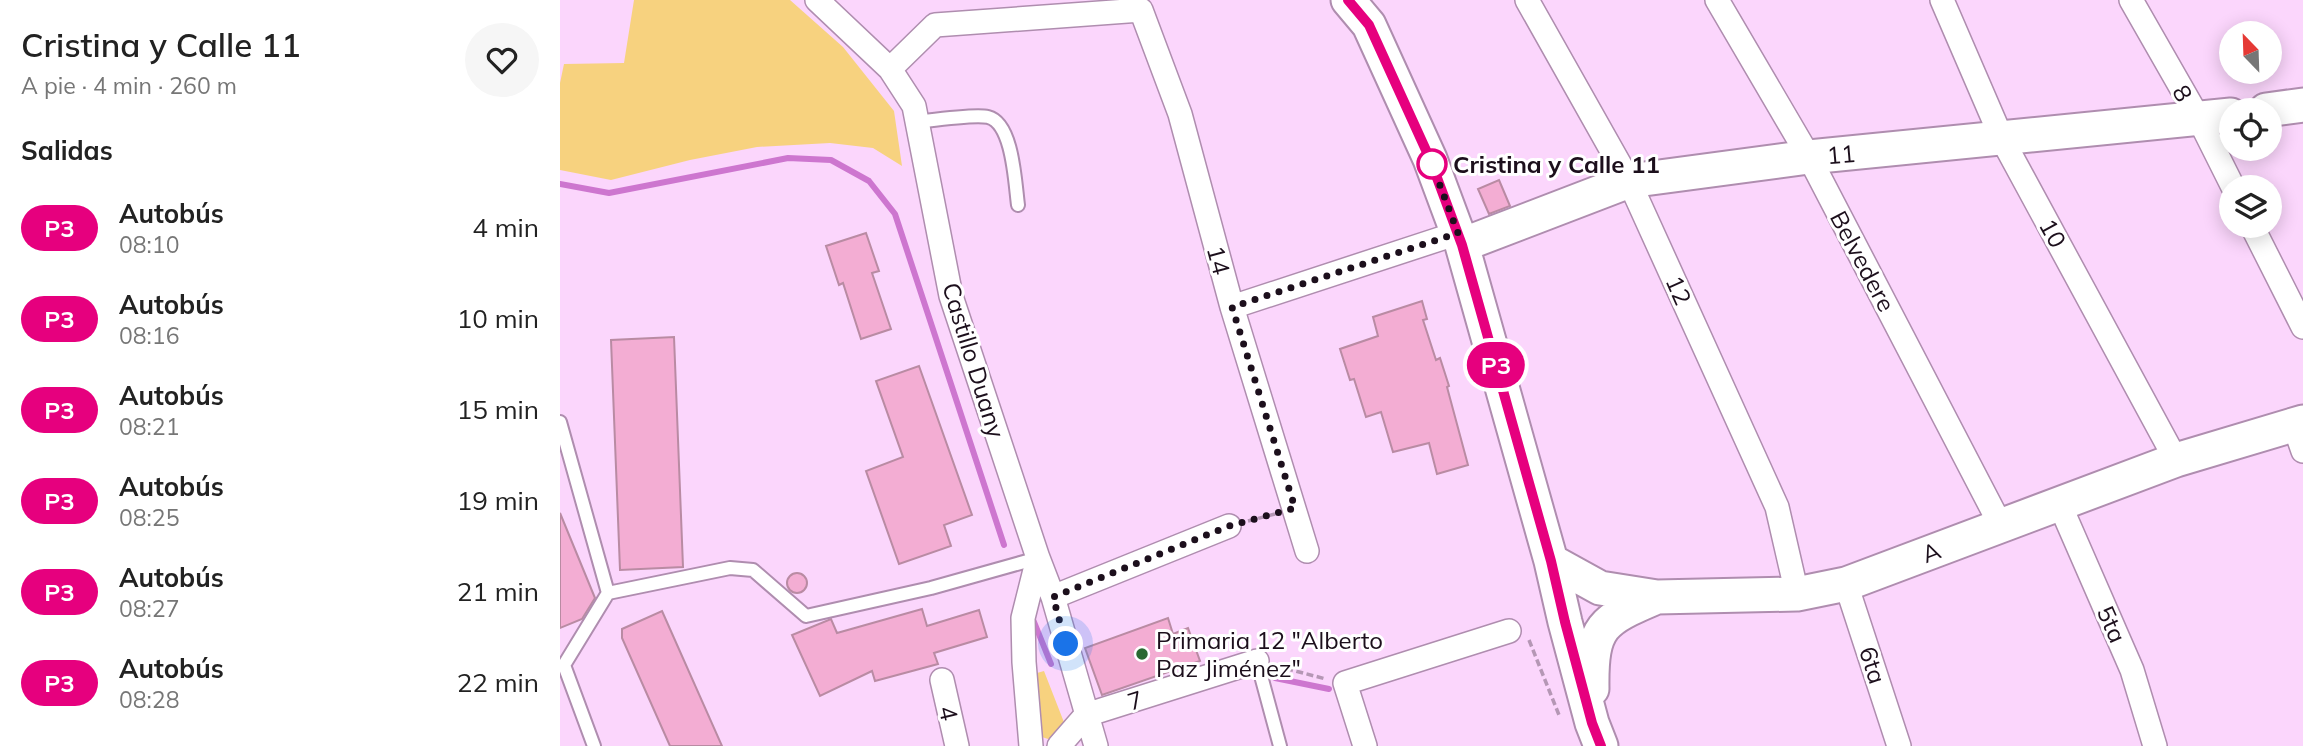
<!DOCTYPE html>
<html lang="es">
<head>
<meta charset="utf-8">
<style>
  body { margin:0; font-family:Mulish,sans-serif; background:#f6f6f6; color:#222; height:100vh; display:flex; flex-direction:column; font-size:26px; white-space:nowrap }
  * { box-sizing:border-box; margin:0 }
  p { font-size:23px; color:#767676 }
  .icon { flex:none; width:38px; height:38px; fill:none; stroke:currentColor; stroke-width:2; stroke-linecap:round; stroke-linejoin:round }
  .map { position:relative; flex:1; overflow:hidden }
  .drawer { display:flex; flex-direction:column; background:#fff; width:560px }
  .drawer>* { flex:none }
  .badge { padding:0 14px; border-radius:23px; font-size:24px; line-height:46px }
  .needle { width:46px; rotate:337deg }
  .buttons { position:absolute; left:1659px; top:21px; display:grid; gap:14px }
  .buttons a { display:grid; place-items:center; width:63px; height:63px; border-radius:50%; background:#fff; box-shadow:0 4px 18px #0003; font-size:35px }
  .you { position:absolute; width:35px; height:35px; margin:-18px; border:5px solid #fff; border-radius:50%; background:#1a73e8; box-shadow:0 0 0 10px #1a73e833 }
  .map>.badge { position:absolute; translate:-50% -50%; box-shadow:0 0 0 4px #fff }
  h2 { padding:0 21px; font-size:26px; line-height:63px }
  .round { display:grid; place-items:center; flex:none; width:74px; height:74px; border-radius:37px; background:#f6f6f6 }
  .overview { display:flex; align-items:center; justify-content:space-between; height:119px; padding:0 21px }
  h1 { font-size:33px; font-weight:600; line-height:52px }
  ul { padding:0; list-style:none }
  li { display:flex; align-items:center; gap:21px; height:91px; padding:0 21px }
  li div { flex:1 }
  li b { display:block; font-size:26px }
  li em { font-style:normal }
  li .badge { min-width:77px; font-weight:700; text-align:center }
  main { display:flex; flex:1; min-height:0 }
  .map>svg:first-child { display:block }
</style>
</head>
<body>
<main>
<section class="drawer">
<div class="overview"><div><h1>Cristina y Calle 11</h1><p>A pie · 4 min · 260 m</p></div><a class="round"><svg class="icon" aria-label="heart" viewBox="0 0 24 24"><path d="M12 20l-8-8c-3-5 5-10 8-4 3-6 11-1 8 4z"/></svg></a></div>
<h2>Salidas</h2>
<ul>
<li><span class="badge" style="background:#e6007e;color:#fff">P3</span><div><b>Autobús</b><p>08:10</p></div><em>4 min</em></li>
<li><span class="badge" style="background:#e6007e;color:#fff">P3</span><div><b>Autobús</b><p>08:16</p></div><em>10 min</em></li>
<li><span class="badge" style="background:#e6007e;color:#fff">P3</span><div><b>Autobús</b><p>08:21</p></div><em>15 min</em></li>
<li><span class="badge" style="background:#e6007e;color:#fff">P3</span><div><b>Autobús</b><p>08:25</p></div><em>19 min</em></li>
<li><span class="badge" style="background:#e6007e;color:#fff">P3</span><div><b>Autobús</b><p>08:27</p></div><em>21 min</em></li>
<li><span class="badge" style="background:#e6007e;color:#fff">P3</span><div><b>Autobús</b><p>08:28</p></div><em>22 min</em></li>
</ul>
</section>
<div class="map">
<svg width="1743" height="746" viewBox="0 0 1743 746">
  <rect width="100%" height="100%" fill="#fbd6fc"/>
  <path fill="#f7d27f" d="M74,0H230L283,47L334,111L342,166L313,148L270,143L197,147L130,160L51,180L0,170V83L4,64L64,63Z
    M484,671L507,730L494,741L482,737L470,675Z"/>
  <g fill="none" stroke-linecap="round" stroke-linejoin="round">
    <path stroke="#cd76cf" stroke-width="6" d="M0,184L49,193L228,158L271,160L309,181L335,214L444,545
      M472,617L491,664
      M715,678L769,689"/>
  </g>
  <path fill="#f3add3" stroke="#b98ba3" stroke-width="2" d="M939,180L950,206L929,214L918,189Z
    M306,233L319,271L312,273L331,329L301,339L283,283L279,285L266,246Z
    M862,301L867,319L863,320L876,360L880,358L889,386L887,387L908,465L877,474L869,443L833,452L821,412L806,417L794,379L790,380L780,349L818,336L813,317Z
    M114,337L123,567L60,570L51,340Z
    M359,366L412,515L384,525L391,546L339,564L306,471L343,457L316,381Z
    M0,513L35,598L22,619L0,628Z
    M227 583a10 10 0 1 1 20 0a10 10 0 1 1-20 0Z
    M362,609L367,626L419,610L427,637L374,653L378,664L315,681L312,671L260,696L232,635L271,619L277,633Z
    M102,611L162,746H110L62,638V629Z
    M608,618L613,634L628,628L640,661L542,695L525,648Z"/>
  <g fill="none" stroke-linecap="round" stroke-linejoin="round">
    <g stroke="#af8daf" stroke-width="16">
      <path id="lane" d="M357,122C374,120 414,114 428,117C453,123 455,183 458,205
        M0,422L48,593L170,568L193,570L246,616L371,588L478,558
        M697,661L720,746
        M34,746L4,665L48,593"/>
    </g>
    <g stroke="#af8daf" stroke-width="26">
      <path id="street" d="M257,0L330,69L354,106L391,296L478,558L493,597L536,746
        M967,0L1069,181L1217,507L1237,594
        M1157,0L1249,157L1441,526
        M1382,0L1442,139L1616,460
        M1571,0L1639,119L1673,187
        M330,69L375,25L581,10L620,114L672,307L747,551
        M1692,226L1743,327
        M672,307L898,233
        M1734,425L1743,451
        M1500,505L1572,670L1595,746
        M1286,584L1339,746
        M493,597L669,526
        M382,680L397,746
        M471,746L464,662L463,618L478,558
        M499,746L526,715L697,661
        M805,746L785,683L949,631"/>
    </g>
    <g stroke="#af8daf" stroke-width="37">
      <path id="secondary" d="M788,0L809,25L870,159L902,245L991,561L1005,622L1032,723L1041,746
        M1706,110L1743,105
        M902,245L1069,181L1249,157L1671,115
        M991,561L1040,588L1097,597L1237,594L1286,584L1616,460L1743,422
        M1032,689C1031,626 1042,620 1097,597"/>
    </g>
    <path stroke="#b597b5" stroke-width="3.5" stroke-dasharray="7 3.5" stroke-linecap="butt" d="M688,521L715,514
      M969,640L999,715H1001
      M716,666L766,679"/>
    <use href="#lane" stroke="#fff" stroke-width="12"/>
    <use href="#street" stroke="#fff" stroke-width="23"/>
    <use href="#secondary" stroke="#fff" stroke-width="33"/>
  </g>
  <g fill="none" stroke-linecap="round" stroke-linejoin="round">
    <g stroke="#fff" stroke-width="16">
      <path id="line" d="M788,0L809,25L870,159L902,245L991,561L1005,622L1032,723L1041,746"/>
    </g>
    <use href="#line" stroke="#e6007e" stroke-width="10"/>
    <path stroke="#1c0f1c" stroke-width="7" stroke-dasharray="0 12.6" d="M506,644L493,597L669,526L735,508L672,307L898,233L870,159L872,164"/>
  </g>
  <circle fill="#fff" stroke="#e6007e" stroke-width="3.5" cx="872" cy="164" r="14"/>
  <circle fill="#2a6931" stroke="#fff" stroke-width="2.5" cx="582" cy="654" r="7"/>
  <g text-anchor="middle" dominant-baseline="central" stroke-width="6" stroke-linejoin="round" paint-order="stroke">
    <g font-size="24" fill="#1c0f1c" stroke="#fff">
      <text transform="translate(1623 93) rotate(60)">8</text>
      <text transform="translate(1281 154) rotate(-5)">11</text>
      <text transform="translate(1493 233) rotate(61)">10</text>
      <text transform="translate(659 260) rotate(75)">14</text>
      <text transform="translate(1303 261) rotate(62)">Belvedere</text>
      <text transform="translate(1119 290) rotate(66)">12</text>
      <text transform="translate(414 360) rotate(73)">Castillo Duany</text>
      <text transform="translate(1371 552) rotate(-21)">A</text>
      <text transform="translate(1552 624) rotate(66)">5ta</text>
      <text transform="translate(1313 665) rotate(72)">6ta</text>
      <text transform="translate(575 700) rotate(-18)">7</text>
      <text transform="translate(389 713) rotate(77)">4</text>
    </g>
    <g font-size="24" font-weight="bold" fill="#1c0f1c" stroke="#fff" text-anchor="start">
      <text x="893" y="164">Cristina y Calle 11</text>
    </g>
    <g font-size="24" fill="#1c0f1c" stroke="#fff" text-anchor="start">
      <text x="596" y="640">Primaria 12 "Alberto<tspan x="596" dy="28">Paz Jiménez"</tspan></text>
    </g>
  </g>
</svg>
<div class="buttons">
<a><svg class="needle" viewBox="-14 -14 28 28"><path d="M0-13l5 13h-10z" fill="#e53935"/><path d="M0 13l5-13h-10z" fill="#767676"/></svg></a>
<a><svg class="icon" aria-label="locate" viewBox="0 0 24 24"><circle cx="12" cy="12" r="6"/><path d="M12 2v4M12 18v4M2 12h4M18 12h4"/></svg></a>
<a><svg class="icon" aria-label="layers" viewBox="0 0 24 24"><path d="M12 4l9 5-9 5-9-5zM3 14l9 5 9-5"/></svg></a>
</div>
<div class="you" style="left:506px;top:644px"></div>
<b class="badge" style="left:936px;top:365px;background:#e6007e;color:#fff">P3</b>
</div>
</main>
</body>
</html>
